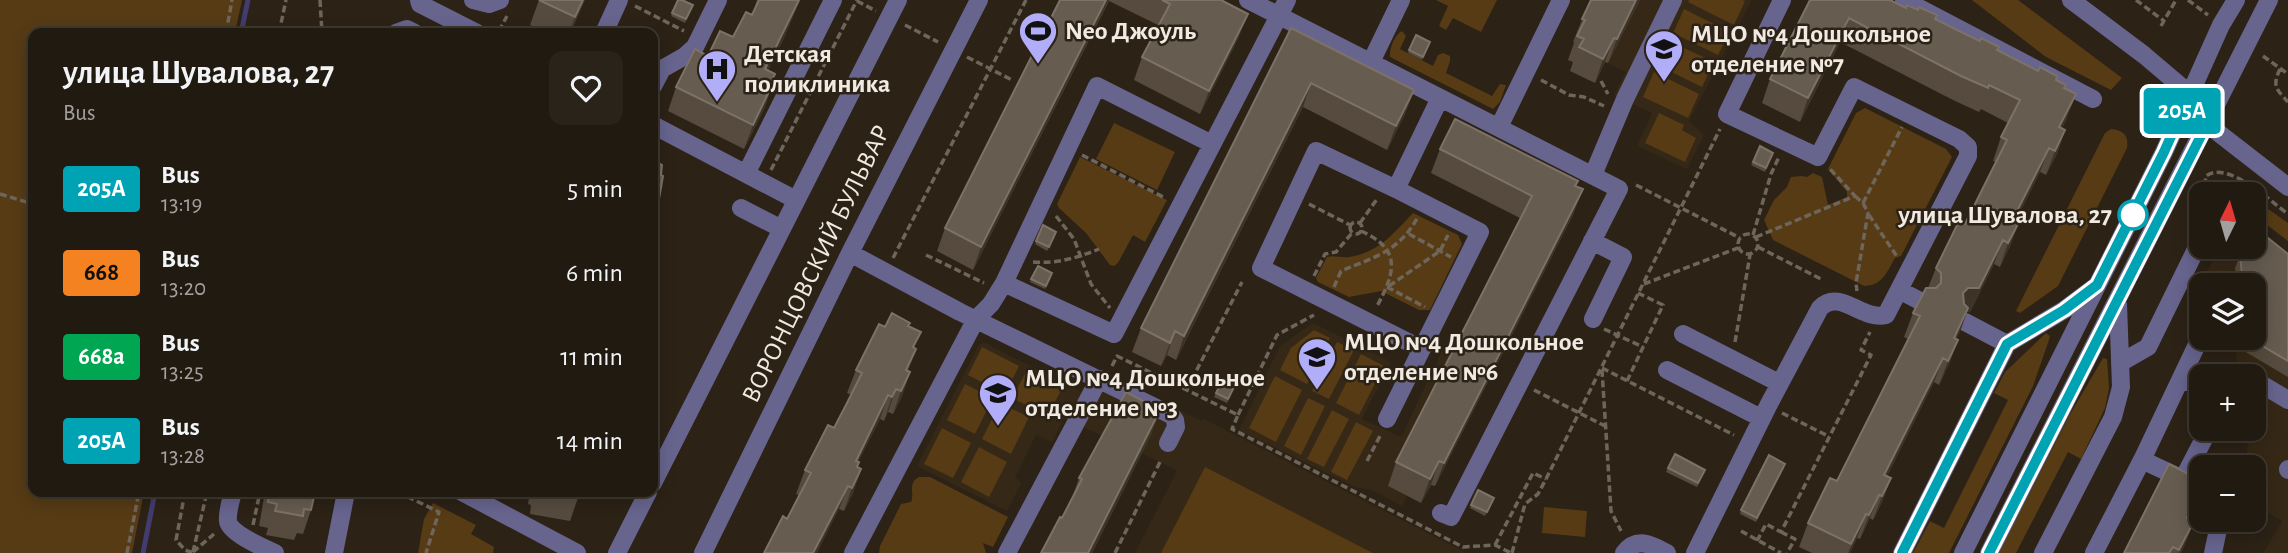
<!DOCTYPE html>
<html lang="en">
<head>
<meta charset="utf-8">
<style>
  body { margin:0; font-family:"Alegreya Sans",sans-serif; background:#292319; color:#f1f3f6; height:100vh; display:flex; flex-direction:column; font-size:26px; white-space:nowrap }
  * { box-sizing:border-box; margin:0 }
  p { font-size:23px; color:#a2a19f }
  .icon { flex:none; width:38px; height:38px; fill:none; stroke:currentColor; stroke-width:2; stroke-linecap:round; stroke-linejoin:round }
  .map { position:relative; flex:1; overflow:hidden }
  .side { position:absolute; left:28px; top:28px; width:630px; height:469px; display:flex; flex-direction:column; background:#211a10; border-radius:14px; box-shadow:0 4px 18px #0003,0 0 0 2px #3e3830 }
  .side>* { flex:none }
  .badge { padding:0 14px; border-radius:5px; font-size:24px; line-height:46px }
  .needle { width:46px; rotate:5deg }
  .controls { position:absolute; left:2189px; top:182px; display:grid; gap:14px }
  .controls a { display:grid; place-items:center; width:77px; height:77px; border-radius:14px; background:#211a10; box-shadow:0 4px 18px #0003,0 0 0 2px #3e3830; font-size:35px }
  .map>.badge { position:absolute; translate:-50% -50%; box-shadow:0 0 0 4px #fff }
  .round { display:grid; place-items:center; flex:none; width:74px; height:74px; border-radius:14px; background:#292319 }
  .overview { display:flex; align-items:center; justify-content:space-between; height:119px; padding:0 35px }
  h1 { font-size:33px; font-weight:700; line-height:52px }
  ul { padding:0; list-style:none }
  li { display:flex; align-items:center; gap:21px; height:84px; padding:0 35px }
  li div { flex:1 }
  li b { display:block; font-size:26px }
  li em { font-style:normal }
  li .badge { min-width:77px; font-weight:700; text-align:center }
  .map>svg:first-child { display:block }
</style>
</head>
<body>
<div class="map">
<svg width="2288" height="553" viewBox="0 0 2288 553">
  <rect width="100%" height="100%" fill="#2c2216"/>
  <path fill="#362816" d="M1635,0H1752L1689,121L1704,135L1687,169L1637,146L1652,113L1614,95L1626,72L1608,63L1637,5Z
    M2254,227L2288,253V553H2263L2282,521L2254,504V467H2245L2248,442L2246,429H2254V376H2239L2234,338H2254V285H2208L2202,282L2220,247H2254Z
    M1313,323L1391,362L1362,419L1401,437L1446,342L1458,348L1388,486L1407,496L1402,506L1372,490L1355,487L1239,430L1280,346Z
    M985,343L1098,400L1111,376L1202,421L1204,419L1467,553H1135L1177,471L1142,453L1152,433L1106,438L1064,418L1052,442L1036,435L1015,478L1022,482L1007,511L917,466L979,344Z"/>
  <path fill="#563b15" d="M0,0H242L235,33H33V492H144L132,553H0Z
    M1436,0H1497L1481,32L1453,18L1446,30L1439,26L1448,6Z
    M1689,0H1742L1745,1L1734,25L1688,2Z
    M1972,0H2018L2122,78L2111,90L2046,57Z
    M1684,9L1730,32L1718,55L1673,33Z
    M1402,31L1406,36L1400,49L1433,66L1438,55L1443,53L1450,56V61L1446,73L1492,96L1500,84L1506,85L1500,102L1493,109L1390,57C1389,49 1395,34 1402,31Z
    M1669,41L1714,62L1702,87L1657,65Z
    M1654,72L1699,94L1688,118L1643,97Z
    M1865,108L1946,149L1952,157L1901,256L1895,258C1887,272 1882,286 1864,286L1773,240L1764,220L1774,200L1787,187L1791,177L1802,176L1807,177L1813,173L1822,177L1828,205L1847,197V192L1828,169L1856,113Z
    M1659,113L1684,125L1682,130L1696,138L1685,162L1645,143Z
    M1114,123L1175,152L1157,190L1096,159Z
    M2111,129C2123,130 2129,135 2127,148L2058,286L2020,313L2016,311L2105,133Z
    M1080,157L1167,200L1145,242L1133,235L1118,263L1114,266L1110,265L1086,233L1059,208L1057,204Z
    M2254,199L2288,223V241L2254,215Z
    M1413,213L1458,235L1462,244L1430,310H1419L1381,291L1349,297L1318,282L1316,278L1327,257C1334,255 1342,258 1349,257C1378,253 1394,233 1413,213Z
    M1314,330L1330,338L1307,384L1280,370L1291,348Z
    M2046,333L2050,336L2049,340L2033,386L1949,553H1913L1930,521L1944,528L2008,400L1994,393L2005,372Z
    M1337,342L1354,350L1329,399L1312,391Z
    M982,347L1019,366L1005,394L968,375Z
    M1361,354L1384,366L1359,415L1336,403Z
    M2103,358L2107,359L2109,388L2105,408L2081,459L2068,452L2016,553H1999L2069,416Z
    M1027,370L1062,388L1048,416L1012,398Z
    M1275,376L1302,390L1276,442L1249,428Z
    M965,384L993,398L975,434L947,420Z
    M1308,398L1325,406L1301,455L1284,446Z
    M1000,403L1029,417L1011,454L982,439Z
    M1332,410L1349,419L1324,467L1307,459Z
    M1356,422L1373,431L1347,480L1331,472Z
    M942,428L971,443L953,478L924,464Z
    M979,447L1007,462L989,497L961,482Z
    M1205,467L1365,549L1373,553H1161Z
    M919,477H930L1008,517L993,547L983,543L986,553H879L880,546L901,504L911,502C915,493 907,483 919,477Z
    M433,503L476,525L471,534L494,547L493,553H418L424,519Z
    M1544,507L1587,511L1585,537L1542,533Z"/>
  <g fill="none" stroke-linecap="round" stroke-linejoin="round">
    <path stroke="#423c70" stroke-width="5" d="M241,33L248,0
      M143,553L155,492"/>
    <path stroke="#6f665b" stroke-width="3.5" stroke-dasharray="7 3.5" stroke-linecap="butt" d="M320,0L322,33
      M2136,0L2164,21
      M2188,0L2208,15
      M857,1L876,11
      M635,6L684,31
      M905,25L938,42
      M2161,26L2176,0
      M493,28L503,33
      M499,31L507,16
      M226,33L232,0
      M279,33L286,0
      M2263,56L2288,74
      M967,57L1012,80
      M2280,69C2272,86 2276,89 2288,102
      M1541,80L1569,95L1584,97L1604,106
      M1601,81L1608,94
      M1082,155L1165,198
      M771,170L857,0
      M1636,185L1740,238
      M0,194L33,204
      M2212,194L2205,183L2206,176C2228,160 2270,201 2288,214
      M1855,196L1863,203L1868,213L1856,283L1857,291
      M1863,203L1902,127
      M1309,204L1350,225
      M1869,215L1898,258
      M1056,216L1074,239L1091,284L1110,308
      M1350 228a6 6 0 1 1 12 0a6 6 0 1 1-12 0Z
      M1360,223L1377,199
      M1361,231C1403,250 1395,273 1376,308
      M1738 244a10 10 0 1 1 20 0a10 10 0 1 1-20 0Z
      M1409,234L1451,257
      M1753,235L1771,174L1779,157
      M1756,237L1855,196L1830,169
      M1758,247L1821,279
      M926,255L984,283
      M893,258L1026,0
      M1033,262C1056,264 1077,258 1099,249
      M1314,276L1325,254L1336,252L1352,233
      M1644,284L1738,248
      M1389,286L1440,251L1448,235
      M1334,287L1341,271C1377,256 1398,252 1418,217
      M1387,287L1425,307
      M1604,329L1643,347
      M1735,342L1750,255
      M1112,366L1117,356L1238,415L1232,429L1463,547L1495,545L1511,553
      M1602,368L1734,435
      M1602,370L1611,511L1621,531
      M1627,381L1663,305L1638,293
      M1187,389L1242,282
      M1534,390L1605,426
      M1782,413L1828,436
      M1238,415L1277,335L1314,315
      M1367,461L1381,434
      M185,492L176,540L185,550L193,553
      M398,492L439,512L426,553
      M253,525L260,492
      M1741,531L1781,553
      M1781,532L1795,539L1787,553
      M1757,541L1766,524L1781,532L1871,355L1861,350L1870,332
      M1495,545L1533,473L1546,479
      M193,552L207,492
      M193,552L214,534
      M127,553L139,492
      M1115,553L1160,462
      M1512,553L1525,504L1538,494L1546,479L1720,129"/>
    <path stroke="#67648e" stroke-width="18" d="M419,0L420,4L477,33
      M473,0L489,4L500,0
      M1248,0L1619,189L1451,517L1441,513
      M1904,0L2093,99
      M2071,0L2144,55L2190,94L2207,124L2288,187
      M396,33L407,29L415,33
      M604,33L619,0
      M1371,62L1401,0
      M653,86L662,69L685,56L695,47L718,0
      M653,125L796,200
      M1499,127L1561,0
      M746,174L833,0
      M1593,175L1625,99L1673,0
      M741,208L782,229
      M1592,241L1623,257L1593,319
      M850,253L960,312L1171,415L1175,420L1176,427L1168,443
      M1004,283L1114,334L1287,0
      M1899,290L1922,302
      M1965,322L2007,344
      M1683,334L1779,383
      M1422,349L1261,268L1316,151L1396,189L1440,98
      M2120,363L2148,347L2202,237
      M1667,370L1761,418
      M2181,378L2202,388
      M2256,381L2288,400
      M1387,419L1480,232L1396,189
      M2142,460L2202,488
      M2288,470V469
      M2183,479L2209,429
      M653,483L898,0
      M233,492C231,500 227,512 228,521C229,533 264,548 275,553
      M462,492L577,553
      M334,553L346,492
      M617,553L648,492
      M703,553L850,253L979,0
      M853,553L976,319L991,304L1004,283L1097,86L1212,144
      M1007,553L1099,379
      M1624,553C1637,536 1652,545 1667,553
      M1695,553L1768,406L1820,308C1840,288 1862,321 1886,315L1968,156V147L1959,139L1854,87L1818,157L1727,114L1782,0
      M1902,553L2007,344L2064,310L2095,287
      M1963,553L2164,152L2221,25L2236,0
      M1989,553L2269,0
      M2043,553L2113,417L2121,387L2118,304
      M2094,553L2142,460L2202,334
      M2213,553L2220,520"/>
  </g>
  <path fill="#564b3e" d="M539,0H585L570,33H549L530,25Z
    M678,0L693,5L685,23L671,16Z
    M757,0H800L783,40L768,70L775,74L765,107L744,149L668,111L676,87L708,56L733,37L752,15Z
    M1060,0H1221L1239,37L1200,114L1134,80L1142,57L1158,25L1109,1L973,270L937,251L945,228Z
    M1590,0H1640L1608,63L1605,62L1595,83L1570,71L1573,62L1568,60L1574,43L1573,42Z
    M1810,0L1906,8L1935,19L2056,80L2065,88L2067,118L2062,128L2065,130L2057,154L2046,175L2040,172L2016,220L2019,222L2010,246L2000,267L1994,264L1970,312H1967L1956,339L1958,340L1949,364L1939,385L1934,382L1887,476L1891,478L1882,502L1873,520L1870,518L1860,539L1857,538L1850,553H1812L1799,547L1808,523L1837,481L1908,339L1904,337L1913,313L1928,288L1936,268L1965,224L1996,162L1993,161L2001,137L2008,123L1981,109L1979,112L1953,100L1840,42L1800,122L1762,103L1770,79Z
    M1291,28L1414,90L1405,114L1387,150L1303,107L1176,360L1167,355L1161,366L1132,352L1141,328Z
    M1430,42L1422,60L1408,53L1409,50Z
    M1440,149L1576,186L1574,213L1435,486L1431,485L1421,503L1388,486L1396,462L1520,218L1431,173Z
    M1773,153L1765,172L1751,165L1753,162Z
    M1043,225L1055,236L1047,251L1035,244Z
    M2288,254V377L2244,351L2242,338H2254V285H2237L2235,268L2240,255Z
    M1051,277L1045,289L1030,282L1031,279Z
    M909,326L915,348L908,371L910,372L902,396L893,414L888,412L884,421L880,419L858,462L857,467L861,469L853,493L844,511L839,509L787,519L799,495L796,494L805,470L834,428L851,395L847,393L856,370L885,327Z
    M1234,389L1227,403L1214,397L1216,393Z
    M1152,433L1092,553H1041L1062,518L1071,501L1079,478Z
    M1783,467L1756,522L1740,514L1741,510Z
    M1668,468L1704,473L1697,487L1666,472Z
    M2202,481V491L2190,519L2194,521L2181,553H2124Z
    M265,492H319L317,497L314,496L311,510L303,534L297,533L294,540L266,535L268,528L259,526Z
    M530,492H580L570,521L530,514L531,505L528,504Z
    M1494,498L1485,516L1470,508L1471,505Z"/>
  <path fill="#3e3327" d="M583,0H585L569,33L575,17Z
    M799,0H800L783,40L756,93L765,69Z
    M1106,0H1109L973,270L981,247Z
    M1636,0H1640L1608,63L1617,39Z
    M1248,14L1239,37L1200,114L1209,91Z
    M1849,18L1840,42L1800,122L1808,98Z
    M1614,38L1605,62L1595,83L1603,59Z
    M773,83L765,107L744,149L753,125Z
    M1311,83L1303,107L1176,360L1184,336Z
    M1414,90L1405,114L1387,150L1396,126Z
    M2076,94L2067,118L2051,151L2059,127Z
    M2065,130L2057,154L2046,175L2055,151Z
    M2049,148L2040,172L2005,243L2013,219Z
    M1583,189L1574,213L1435,486L1444,463Z
    M2019,222L2010,246L2000,267L2008,243Z
    M2003,240L1994,264L1970,312H1967L1960,332L1945,362L1954,338L1963,293Z
    M1175,331L1167,355L1161,366L1170,343Z
    M1958,340L1949,364L1939,385L1948,361Z
    M916,349L908,372L906,370Z
    M1943,358L1934,382L1876,499L1884,475Z
    M910,372L902,396L893,414L901,391Z
    M896,389L888,412L884,421L892,397Z
    M888,395L880,419L847,484L856,461Z
    M1160,410L1152,433L1092,553H1088Z
    M1439,461L1431,485L1421,503L1430,479Z
    M861,469L853,493L844,511L852,488Z
    M1891,478L1882,502L1873,520L1882,496Z
    M848,486L839,509L817,553H813Z
    M2202,489L2196,506L2179,542L2187,518Z
    M1879,495L1870,518L1860,539L1869,515Z
    M1866,514L1857,538L1850,553H1848Z
    M2194,521L2185,545L2181,553H2178Z"/>
  <path fill="#665c50" stroke="#7c7267" stroke-width="2" d="M539,0H583L575,17Z
    M678,0H682L693,5L686,19L672,13Z
    M759,0H799L765,69L775,74L771,82L773,83L753,125L676,87L695,49L708,56L720,31L733,37L746,12L752,15Z
    M1060,0H1106L981,247L945,228Z
    M1162,0H1221L1248,14L1209,91L1142,57L1170,4Z
    M1591,0H1636L1617,39L1614,38L1603,59L1579,47L1584,39L1577,36L1585,20L1582,19Z
    M1810,0H1890L1906,8L1907,5L1918,10L1919,7L1937,15L1935,19L1957,30L1980,41L1981,38L1999,47L1997,50L2038,71L2040,67L2057,76L2056,80L2066,85L2064,88L2076,94L2059,127L2065,130L2055,151L2049,148L2013,219L2019,222L2008,243L2003,240L1979,288H1968L1963,293L1964,304L1968,308L1954,338L1958,340L1948,361L1943,358L1884,475L1891,478L1882,496L1879,495L1869,515L1866,514L1851,544L1808,523L1830,478L1837,481L1920,316L1913,313L1926,288H1936L1941,283V273L1936,268L1959,221L1965,224L2007,140L2001,137L2020,100L1989,85L1988,88L1961,76L1849,18L1808,98L1770,79Z
    M1291,28L1414,90L1396,126L1311,83L1184,336L1175,331L1170,343L1141,328Z
    M1416,35L1430,42L1423,57L1409,50Z
    M1455,119L1578,181L1575,186L1583,189L1444,463L1439,461L1430,479L1396,462L1532,196L1440,149Z
    M1760,146L1773,153L1766,168L1753,162Z
    M653,160L662,165L661,175L663,176L653,233Z
    M1043,225L1056,232L1049,247L1036,241Z
    M2258,230L2288,254V361L2249,338H2254V285H2243L2240,255L2246,247H2254V235Z
    M1038,266L1052,273L1046,286L1031,279Z
    M892,313L910,323L908,326L921,332L913,347L916,349L906,370L910,372L901,391L896,389L892,397L888,395L856,461L859,462L857,467L861,469L852,488L848,486L813,553H764L783,516L787,519L811,473L805,470L828,425L834,428L847,403L862,373L856,370L879,324L885,327Z
    M1223,379L1235,385L1228,399L1216,393Z
    M1126,392L1160,410L1088,553H1041L1060,517L1062,518L1082,479L1079,478Z
    M1675,454L1705,470L1698,483L1668,468Z
    M1769,455L1785,464L1757,518L1741,510Z
    M2169,464L2202,481V489L2187,518L2194,521L2179,550L2173,547L2169,553H2124Z
    M1478,490L1494,498L1487,512L1471,505Z
    M269,492H315L311,510L304,509L303,516L275,511L277,504L268,502Z
    M549,492H580L579,497Z"/>
  <g fill="none" stroke-linecap="round" stroke-linejoin="round">
    <g stroke="#fff" stroke-width="16">
      <path id="line" d="M1902,553L2007,344L2064,310L2097,285L2164,152L2190,94L2207,124L1989,553"/>
    </g>
    <use href="#line" stroke="#00a3b4" stroke-width="10"/>
  </g>
  <defs>
    <g id="stadium-pin" transform="scale(2.0125)"><path d="M0 17L-7.5 6A9.5 9.5 0 1 1 7.5 6Z" fill="#b2adf9" stroke="#2c2216"/><path d="M0-5a6.5 5 0 1 0 0 10a6.5 5 0 1 0 0-10ZM-3.5-1.8h7v3.6h-7Z" fill="#111"/></g>
    <g id="school-pin" transform="scale(2.0125)"><path d="M0 17L-7.5 6A9.5 9.5 0 1 1 7.5 6Z" fill="#b2adf9" stroke="#2c2216"/><path d="M0-5L7-2L0 1L-7-2ZM-4 1L0 2.5L4 1V4Q0 6-4 4Z" fill="#111"/></g>
    <g id="hospital-pin" transform="scale(2.0125)"><path d="M0 17L-7.5 6A9.5 9.5 0 1 1 7.5 6Z" fill="#b2adf9" stroke="#2c2216"/><path d="M-5-5h3v3.5h4V-5h3V5h-3V1.5h-4V5h-3Z" fill="#111"/></g>
  </defs>
  <g fill-rule="evenodd">
    <use href="#stadium-pin" x="1038" y="31"/>
    <use href="#school-pin" x="1664" y="49"/>
    <use href="#hospital-pin" x="717" y="69"/>
    <use href="#school-pin" x="1317" y="357"/>
    <use href="#school-pin" x="998" y="393"/>
  </g>
  <circle fill="#fff" stroke="#00a3b4" stroke-width="3.5" cx="2133" cy="215" r="14"/>
  <g text-anchor="middle" dominant-baseline="central" stroke-width="5" stroke-linejoin="round" paint-order="stroke">
    <g font-size="26" font-weight="bold" fill="#f0eae2" stroke="#2c2216" text-anchor="start">
      <text x="1065" y="31">Neo Джоуль</text>
      <text x="1691" y="34">МЦО №4 Дошкольное<tspan x="1691" dy="30">отделение №7</tspan></text>
      <text x="744" y="54">Детская<tspan x="744" dy="30">поликлиника</tspan></text>
      <text x="1344" y="342">МЦО №4 Дошкольное<tspan x="1344" dy="30">отделение №6</tspan></text>
      <text x="1025" y="378">МЦО №4 Дошкольное<tspan x="1025" dy="30">отделение №3</tspan></text>
    </g>
    <g font-size="26" font-weight="bold" fill="#f0eae2" stroke="#2c2216" text-anchor="end">
      <text x="2112" y="215">улица Шувалова, 27</text>
    </g>
    <g font-size="26" fill="#f0eae2" stroke="#2c2216">
      <text transform="translate(816 264) rotate(-64)">ВОРОНЦОВСКИЙ БУЛЬВАР</text>
    </g>
  </g>
</svg>
<div class="controls">
<a><svg class="needle" viewBox="-14 -14 28 28"><path d="M0-13l5 13h-10z" fill="#e53935"/><path d="M0 13l5-13h-10z" fill="#a2a19f"/></svg></a>
<a><svg class="icon" aria-label="layers" viewBox="0 0 24 24"><path d="M12 4l9 5-9 5-9-5zM3 14l9 5 9-5"/></svg></a>
<a>+</a>
<a>−</a>
</div>
<b class="badge" style="left:2182px;top:111px;background:#00a3b4;color:#fff">205А</b>
<section class="side">
<div class="overview"><div><h1>улица Шувалова, 27</h1><p>Bus</p></div><a class="round"><svg class="icon" aria-label="heart" viewBox="0 0 24 24"><path d="M12 20l-8-8c-3-5 5-10 8-4 3-6 11-1 8 4z"/></svg></a></div>
<ul>
<li><span class="badge" style="background:#00a3b4;color:#fff">205А</span><div><b>Bus</b><p>13:19</p></div><em>5 min</em></li>
<li><span class="badge" style="background:#f58220;color:#111">668</span><div><b>Bus</b><p>13:20</p></div><em>6 min</em></li>
<li><span class="badge" style="background:#00a651;color:#fff">668а</span><div><b>Bus</b><p>13:25</p></div><em>11 min</em></li>
<li><span class="badge" style="background:#00a3b4;color:#fff">205А</span><div><b>Bus</b><p>13:28</p></div><em>14 min</em></li>
</ul>
</section>
</div>
</body>
</html>
